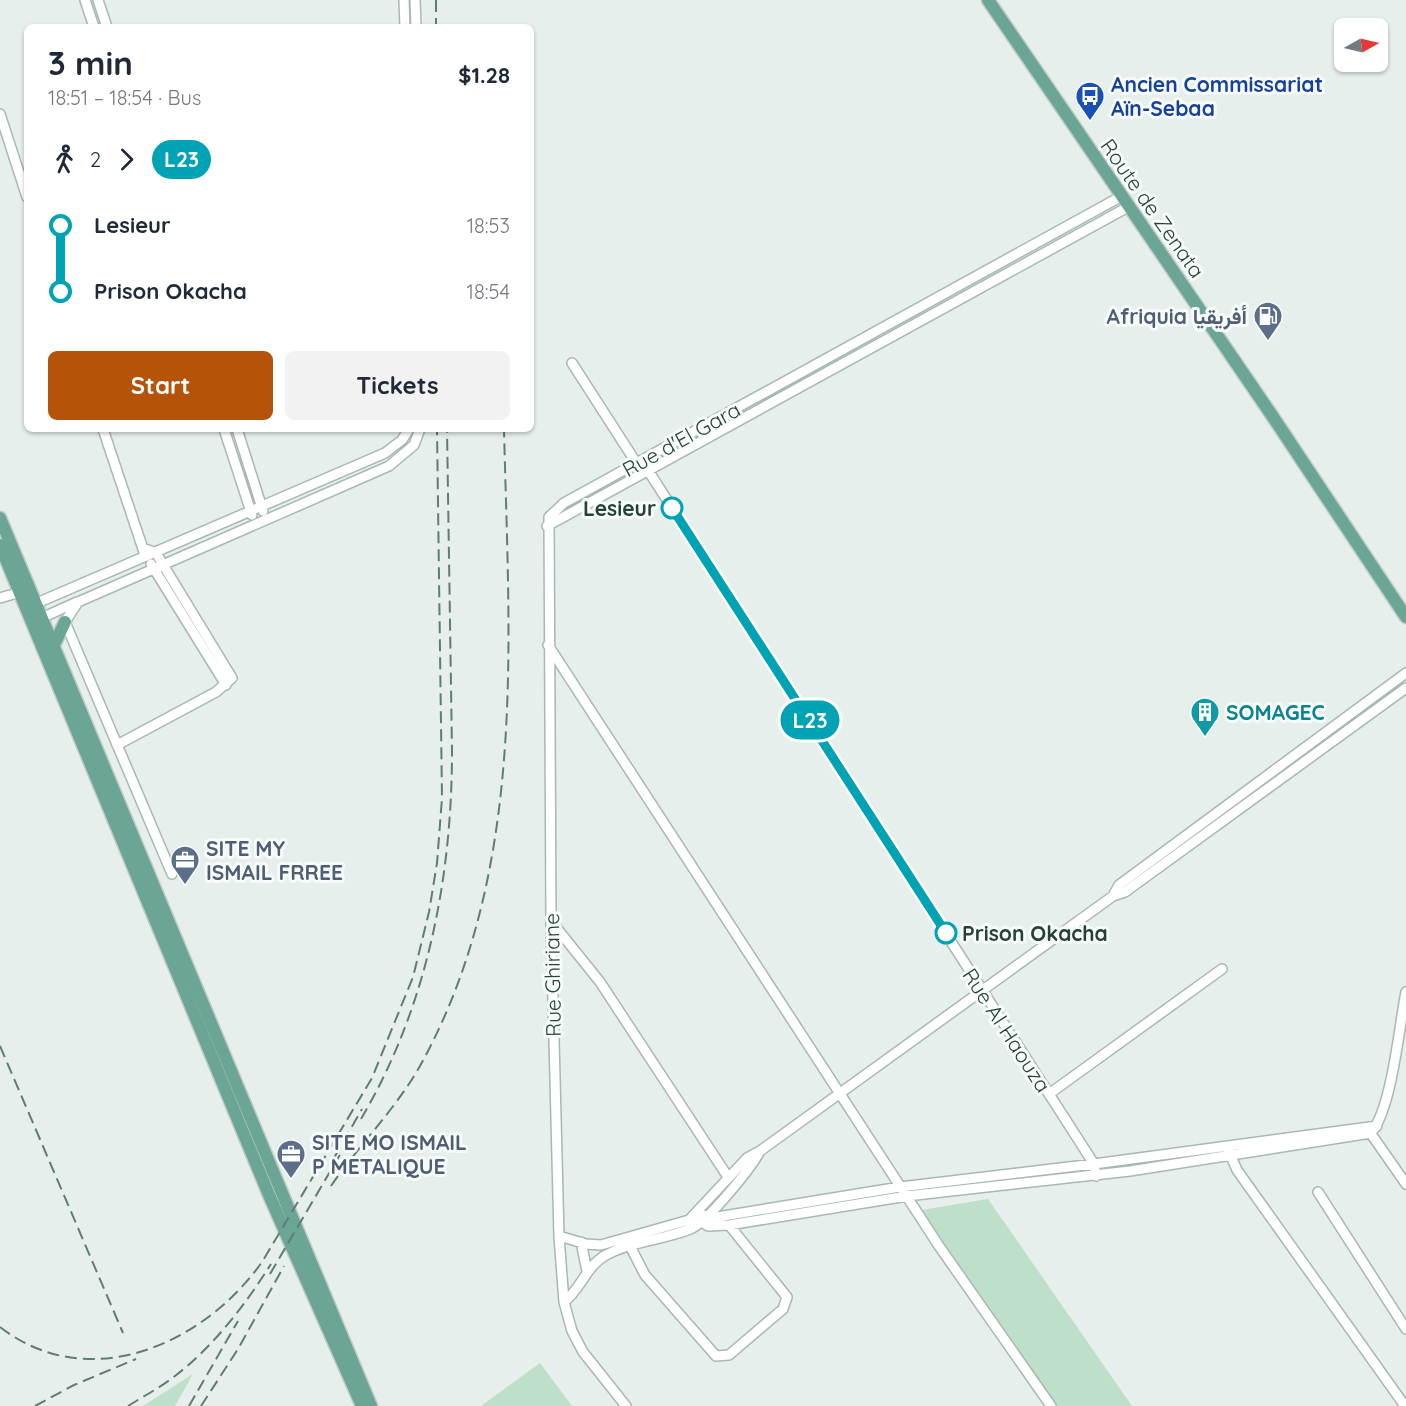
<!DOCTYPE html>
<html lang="en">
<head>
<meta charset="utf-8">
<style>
  body { margin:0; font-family:Quicksand,Vazirmatn,sans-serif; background:#f2f2f3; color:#1f2937; height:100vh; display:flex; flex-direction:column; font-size:22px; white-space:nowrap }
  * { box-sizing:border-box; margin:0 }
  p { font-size:20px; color:#747a83 }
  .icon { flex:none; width:33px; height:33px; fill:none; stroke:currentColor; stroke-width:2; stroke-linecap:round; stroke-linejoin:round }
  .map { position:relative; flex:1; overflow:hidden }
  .panel { position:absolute; left:24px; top:24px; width:510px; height:408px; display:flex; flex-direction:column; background:#fff; border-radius:9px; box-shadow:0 2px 4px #0004 }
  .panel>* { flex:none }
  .badge { padding:0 12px; border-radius:20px; font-size:21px; line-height:39px }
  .needle { width:39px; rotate:82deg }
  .controls { position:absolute; left:1334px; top:18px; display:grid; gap:12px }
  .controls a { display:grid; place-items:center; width:54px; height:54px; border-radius:9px; background:#fff; box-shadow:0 2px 4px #0004; font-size:30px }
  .map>.badge { position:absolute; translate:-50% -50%; box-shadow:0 0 0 3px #fff }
  .legs { display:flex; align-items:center; gap:9px; height:66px; padding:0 24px; font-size:20px }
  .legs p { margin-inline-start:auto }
  .head { display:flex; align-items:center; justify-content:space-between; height:102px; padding:0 24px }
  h1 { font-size:33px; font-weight:800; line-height:45px }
  .button { display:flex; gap:12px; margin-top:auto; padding:12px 24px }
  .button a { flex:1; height:69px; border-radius:9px; background:#b45309; color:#fff; font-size:24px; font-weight:800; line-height:69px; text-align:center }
  .button a+a { background:#f2f2f3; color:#1f2937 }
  ul { padding:0 24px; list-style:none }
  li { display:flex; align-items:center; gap:21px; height:66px; font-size:22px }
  li i { display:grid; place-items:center; width:9px; height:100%; margin:0 8px; background:currentColor }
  li i::after { content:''; width:15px; height:15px; margin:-8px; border:4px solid; border-radius:50%; background:#fff }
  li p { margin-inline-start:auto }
  li:first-child i { background:linear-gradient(#0000 50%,currentColor 0) }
  li:last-child i { background:linear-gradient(currentColor 50%,#0000 0) }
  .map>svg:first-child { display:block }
</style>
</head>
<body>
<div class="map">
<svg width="1406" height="1406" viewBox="0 0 1406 1406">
  <rect width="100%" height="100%" fill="#e6efeb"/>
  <path fill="#bfe0c8" d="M988,1199L1132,1406H1051L916,1211Z
    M540,1363L572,1406H481Z
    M193,1374L175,1406H143Z"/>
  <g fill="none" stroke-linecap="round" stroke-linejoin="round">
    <g stroke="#a8b8b2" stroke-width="12">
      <path id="minor" d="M85,0L94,27
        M98,0L107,27
        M404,0L405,27
        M415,0L416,27
        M0,114L27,197
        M572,363L637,464
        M103,429L144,552
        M224,429L252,515
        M237,429L263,511
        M642,461L1094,1164L1096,1176
        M547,526L1128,207
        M151,564L226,685
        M0,598L24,591
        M30,606L385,453L402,440L409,429
        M37,620L77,602
        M548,645L939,1246L1051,1406
        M117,745L216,692L232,678L156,553L143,548
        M172,874L65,622L78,602L389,466L414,445L420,429
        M1113,896L1119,885L1406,673
        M551,921L600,982L728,1177
        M1049,1094L1222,969
        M1367,1128L1406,1184
        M1229,1152L1237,1170L1405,1406
        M1318,1192L1406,1329
        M698,1213L711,1218L900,1187L1094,1164L1377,1126
        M694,1217L708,1226L729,1225L907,1196L1130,1171L1371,1133C1392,1108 1399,1027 1406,992
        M559,1236L586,1244L601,1245L689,1220L747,1158L760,1151L1113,896L1125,892L1406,688
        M581,1242L587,1271
        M630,1246L645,1275L716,1356L729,1355L783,1309L787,1297L729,1225
        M564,1302C581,1289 586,1266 606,1255C632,1241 663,1240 690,1229C707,1223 751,1168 760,1151
        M626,1406L583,1352L572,1331L564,1302L559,1236L551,921L549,517L564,503L1120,197"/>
    </g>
    <g stroke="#c2cac8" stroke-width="15">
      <path id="major" d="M988,0L1271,414L1406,617
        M0,518L371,1406
        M0,545L269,1195L362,1406
        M54,645L65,622"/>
    </g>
    <use href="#minor" stroke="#fff" stroke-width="9"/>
    <use href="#major" stroke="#6aa596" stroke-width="12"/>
    <path stroke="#5f7d75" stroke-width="2" stroke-dasharray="12 6" stroke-linecap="butt" d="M436,0V27
      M0,1046L123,1333
      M361,1119C427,1007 452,879 452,751L447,429
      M334,1158L362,1109
      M331,1186C359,1145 395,1110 420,1066C528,871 509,643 504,429
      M270,1274L341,1153
      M0,1327C89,1396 204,1344 262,1262L372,1078L413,977L429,912L437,863L442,798L437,429
      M35,1406L74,1385L136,1359
      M128,1406C144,1396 161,1387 175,1376C214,1346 245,1305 271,1264
      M189,1406L238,1321
      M201,1406L238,1349L284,1266"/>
  </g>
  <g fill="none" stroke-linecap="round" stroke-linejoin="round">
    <g stroke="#fff" stroke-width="14">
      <path id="line-1" d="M672,508L946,933"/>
    </g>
    <use href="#line-1" stroke="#00a3b4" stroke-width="9"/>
  </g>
  <defs>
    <g id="bus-pin" transform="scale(1.5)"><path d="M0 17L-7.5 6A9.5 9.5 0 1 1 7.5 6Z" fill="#1a4fb4" stroke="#f7fbf9"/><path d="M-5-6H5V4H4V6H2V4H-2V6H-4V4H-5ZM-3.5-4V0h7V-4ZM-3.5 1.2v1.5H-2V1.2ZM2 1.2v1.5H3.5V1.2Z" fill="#fff"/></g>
    <g id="fuel-pin" transform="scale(1.5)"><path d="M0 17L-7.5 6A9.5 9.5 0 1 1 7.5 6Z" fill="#5c6f8a" stroke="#f7fbf9"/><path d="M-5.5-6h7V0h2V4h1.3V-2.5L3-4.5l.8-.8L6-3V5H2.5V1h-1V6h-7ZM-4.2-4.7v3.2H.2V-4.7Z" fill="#fff"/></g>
    <g id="building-pin" transform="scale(1.5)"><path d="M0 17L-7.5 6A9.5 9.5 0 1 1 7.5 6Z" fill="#0f9aa8" stroke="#f7fbf9"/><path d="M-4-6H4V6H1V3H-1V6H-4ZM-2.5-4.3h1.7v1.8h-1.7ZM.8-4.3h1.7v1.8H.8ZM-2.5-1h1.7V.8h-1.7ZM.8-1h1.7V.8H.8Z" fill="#fff"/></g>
    <g id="office-pin" transform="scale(1.5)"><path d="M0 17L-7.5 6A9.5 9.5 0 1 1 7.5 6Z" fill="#5c6f8a" stroke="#f7fbf9"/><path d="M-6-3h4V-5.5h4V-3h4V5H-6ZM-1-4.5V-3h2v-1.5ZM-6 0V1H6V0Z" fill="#fff"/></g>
  </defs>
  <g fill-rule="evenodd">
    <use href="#bus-pin" x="1090" y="96"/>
    <use href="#fuel-pin" x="1268" y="316"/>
    <use href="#building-pin" x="1205" y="712"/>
    <use href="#office-pin" x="185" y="860"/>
    <use href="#office-pin" x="291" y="1154"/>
  </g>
  <g fill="#fff" stroke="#00a3b4" stroke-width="3">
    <circle cx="672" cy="508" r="10"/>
    <circle cx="946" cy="933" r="10"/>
  </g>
  <g text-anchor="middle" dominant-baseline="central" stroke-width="6" stroke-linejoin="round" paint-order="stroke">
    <g font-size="21" font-weight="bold" fill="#164399" stroke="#f7fbf9" text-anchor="start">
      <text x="1111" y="84">Ancien Commissariat<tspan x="1111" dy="24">Aïn-Sebaa</tspan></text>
    </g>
    <g font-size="21" fill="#24423a" stroke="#f7fbf9">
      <text transform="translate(1153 208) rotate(55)">Route de Zenata</text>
      <text transform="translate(681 439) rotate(-29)">Rue d'El Gara</text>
      <text transform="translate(552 975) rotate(-91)">Rue Ghiriane</text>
      <text transform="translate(1007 1030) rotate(57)">Rue Al Haouza</text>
    </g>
    <g font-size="21" font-weight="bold" fill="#4e5e75" stroke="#f7fbf9" text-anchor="start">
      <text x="1247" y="316" text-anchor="end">Afriquia أفريقيا</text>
      <text x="206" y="848">SITE MY<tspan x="206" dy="24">ISMAIL FRREE</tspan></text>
      <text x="312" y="1142">SITE MO ISMAIL<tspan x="312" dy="24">P METALIQUE</tspan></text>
    </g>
    <g font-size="21" font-weight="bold" fill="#24423a" stroke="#f7fbf9" text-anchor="end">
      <text x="656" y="508">Lesieur</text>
      <text x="962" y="933" text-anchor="start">Prison Okacha</text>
    </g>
    <g font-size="21" font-weight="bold" fill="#0d838f" stroke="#f7fbf9" text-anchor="start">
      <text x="1226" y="712">SOMAGEC</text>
    </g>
  </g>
</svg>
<div class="controls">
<a><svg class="needle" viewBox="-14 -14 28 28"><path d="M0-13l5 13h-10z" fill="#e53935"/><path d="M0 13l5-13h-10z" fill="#747a83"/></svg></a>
</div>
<b class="badge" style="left:810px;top:720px;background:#00a3b4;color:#fff">L23</b>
<section class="panel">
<div class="head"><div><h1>3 min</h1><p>18:51 – 18:54 · Bus</p></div><b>$1.28</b></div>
<div class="legs"><svg class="icon" aria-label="walk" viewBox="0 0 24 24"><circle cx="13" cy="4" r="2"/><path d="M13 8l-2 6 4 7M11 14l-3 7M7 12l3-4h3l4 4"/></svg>2<svg class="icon" aria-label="forward" viewBox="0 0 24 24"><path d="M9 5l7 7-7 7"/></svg><b class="badge" style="background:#00a3b4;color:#fff">L23</b></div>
<ul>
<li><i style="color:#00a3b4"></i><b>Lesieur</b><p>18:53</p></li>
<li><i style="color:#00a3b4"></i><b>Prison Okacha</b><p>18:54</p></li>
</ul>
<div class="button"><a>Start</a><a>Tickets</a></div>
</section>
</div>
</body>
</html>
